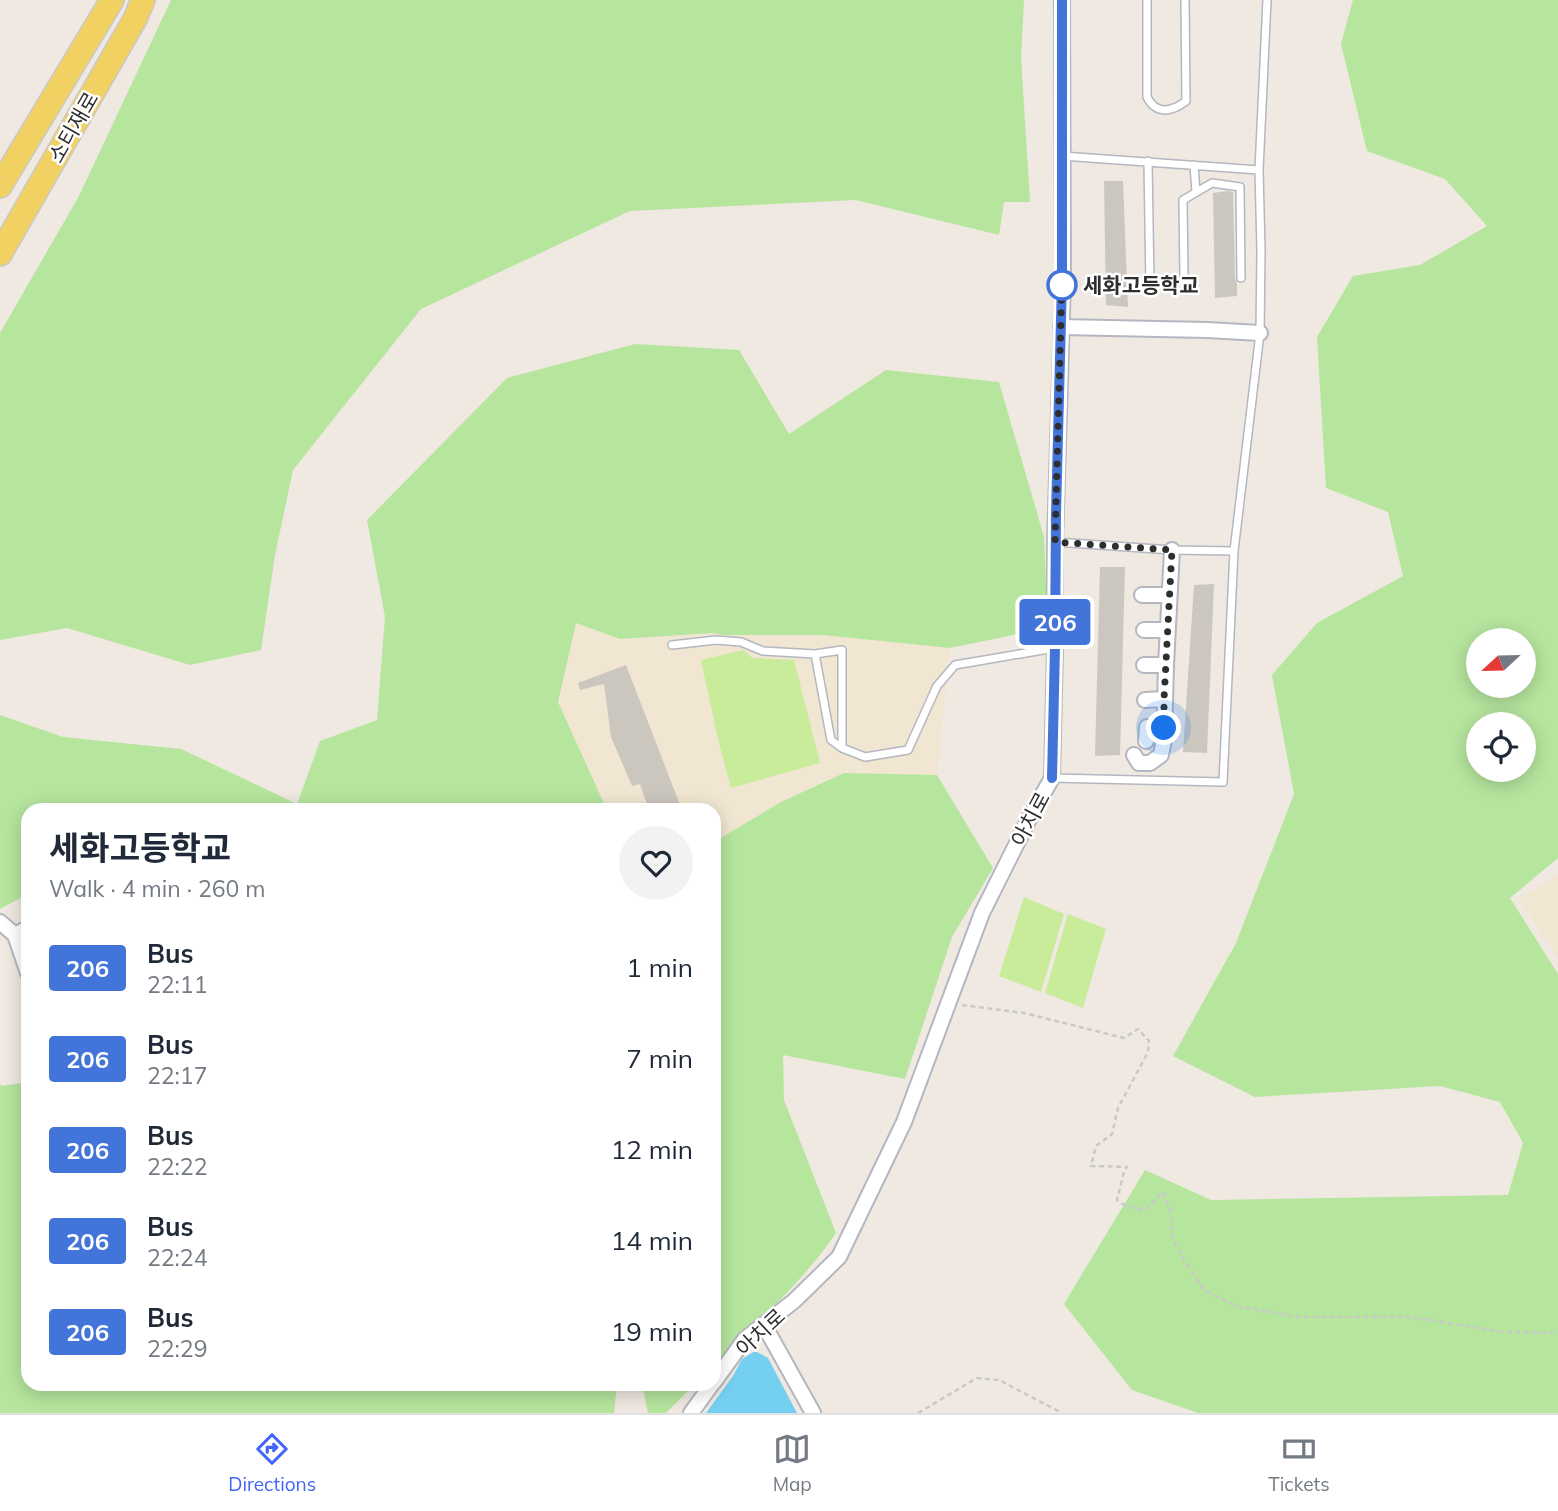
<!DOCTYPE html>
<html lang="en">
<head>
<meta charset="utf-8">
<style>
  body { margin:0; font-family:Mulish,"Noto Sans KR",sans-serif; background:#f2f2f3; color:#1f2937; height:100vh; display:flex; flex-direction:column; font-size:26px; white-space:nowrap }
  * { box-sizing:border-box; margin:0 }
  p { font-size:23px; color:#747a83 }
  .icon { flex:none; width:38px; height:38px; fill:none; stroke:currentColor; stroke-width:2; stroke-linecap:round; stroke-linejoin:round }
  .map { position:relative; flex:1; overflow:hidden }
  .side { position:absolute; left:21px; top:803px; width:700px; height:588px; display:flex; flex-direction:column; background:#fff; border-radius:21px; box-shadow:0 4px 18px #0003 }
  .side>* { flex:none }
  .badge { padding:0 14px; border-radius:5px; font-size:24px; line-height:46px }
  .needle { width:46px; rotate:248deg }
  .buttons { position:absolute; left:1466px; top:628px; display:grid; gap:14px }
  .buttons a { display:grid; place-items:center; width:70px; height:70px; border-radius:50%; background:#fff; box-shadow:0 4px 18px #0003; font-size:35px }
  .you { position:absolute; width:35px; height:35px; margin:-18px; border:5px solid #fff; border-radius:50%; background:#1a73e8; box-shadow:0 0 0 10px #1a73e833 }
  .map>.badge { position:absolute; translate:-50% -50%; box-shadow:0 0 0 4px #fff }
  .round { display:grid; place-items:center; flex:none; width:74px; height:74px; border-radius:37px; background:#f2f2f3 }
  .head { display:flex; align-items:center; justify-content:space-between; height:119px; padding:0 28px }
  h1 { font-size:33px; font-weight:700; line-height:52px }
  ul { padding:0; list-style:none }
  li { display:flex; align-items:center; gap:21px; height:91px; padding:0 28px }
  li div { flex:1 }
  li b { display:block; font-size:26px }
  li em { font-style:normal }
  li .badge { min-width:77px; font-weight:700; text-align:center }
  .menu { display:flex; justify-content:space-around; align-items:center; height:98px; border-top:2px solid #e0e1e3; background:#fff; font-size:19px; color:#747a83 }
  .menu a { display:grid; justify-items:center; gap:4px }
  .menu .selected { color:#4264fb }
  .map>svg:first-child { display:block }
</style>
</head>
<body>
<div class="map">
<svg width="1558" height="1413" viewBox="0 0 1558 1413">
  <rect width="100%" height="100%" fill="#efe9e1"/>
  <path fill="#f0e6d1" d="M575,622L620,639L713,633L724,635H823L950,648L937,775L844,773L781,802L714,842V810H607L558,702Z
    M1558,875V959L1519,899Z"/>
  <path fill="#b6e59e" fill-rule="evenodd" d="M171,0H1024L1021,57L1030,202H1004L999,235L856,200L630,211L421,309L293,470L275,555L261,650L190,665L67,628L0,640V333L79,196Z
    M1353,0H1558V858L1510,898L1558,974V1413H1198L1132,1390L1064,1304L1145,1170L1211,1200L1508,1195L1523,1143L1500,1102L1440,1086L1255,1097L1173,1056L1236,943L1294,794L1272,675L1317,623L1403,576L1388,512L1326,488L1317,337L1353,276L1420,265L1487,226L1445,179L1367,151L1341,44ZM1479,640H1524V686H1479ZM1479,724H1524V770H1479Z
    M635,344L739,350L789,434L886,370L999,382L1044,537L1048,628L950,648L823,635H724L712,633L620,639L576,623L558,702L607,810H28V894L0,909V715L63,737L181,749L297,804L320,741L377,720L385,617L367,520L507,378Z
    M844,773L937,775L993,868L952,937L905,1079L783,1055L784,1100L836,1233C803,1282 756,1323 714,1365V842L781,802Z
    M0,1082L1,1086L28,1082V1384H617L614,1413H0Z
    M642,1384H695L666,1413H648Z"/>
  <path fill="#c9ec9a" d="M744,650L752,658L794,660L820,763L731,788L717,735L701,660Z
    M1024,897L1064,914L1041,992L999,976Z
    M1068,914L1106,929L1083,1008L1045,993Z"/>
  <path fill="#75cff0" d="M755,1351L768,1358L797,1413H706L733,1376L742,1359Z"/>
  <path fill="#cbc7bf" d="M1104,181H1123L1128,307L1106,305Z
    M1227,191L1233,192L1235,278L1237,282V296L1215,298L1213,193Z
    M1100,567H1125L1120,755L1095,756Z
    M1214,584L1207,753L1183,752L1194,585Z
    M626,665L682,810H649L640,784L632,786L611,737L604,684L580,690L578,683Z"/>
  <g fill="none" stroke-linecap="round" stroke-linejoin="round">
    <g stroke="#b4b7c1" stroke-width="10">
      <path id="lane" d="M1147,0V97C1156,115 1172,112 1186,101L1185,0
        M1062,156L1259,170
        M1148,161L1150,287
        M1194,165L1196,192
        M1184,277L1183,200L1212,183L1240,187L1241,278
        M1055,542L1172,550L1234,551L1260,333L1261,251L1259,170L1267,0
        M672,645L716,640L741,642L763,651L815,654
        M842,748L831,740L815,654L842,650V748L865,757L908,750L937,686L955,665L1055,648
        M1052,778L1223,782L1234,551"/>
    </g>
    <g stroke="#b4b7c1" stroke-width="18">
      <path id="street" d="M1061,327L1207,330L1260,333
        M1142,595H1169
        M1144,630H1168
        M1144,665H1166L1172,550
        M1145,700L1164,699
        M1146,741L1147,727L1164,728
        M1134,755L1139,763H1150L1161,755L1164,740L1166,665
        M0,922L15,935L28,928
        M15,935L28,973
        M764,1325L813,1413
        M714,1382L745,1339L794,1301L839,1257L904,1122L982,913L1032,813L1052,778L1055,648V542L1063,280L1062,0
        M691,1413L712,1384"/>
    </g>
    <g stroke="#c9c9c9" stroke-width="26">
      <path id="primary" d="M0,186L112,0
        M0,254L135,19L143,0"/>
    </g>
    <path stroke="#c9c9c9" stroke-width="2.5" stroke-dasharray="5 3.5" stroke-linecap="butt" d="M962,1005L1024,1013L1124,1038L1138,1029L1149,1041L1148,1052L1118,1108L1112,1134L1096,1146L1091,1166L1127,1167L1124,1172L1117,1200L1126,1206L1145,1210L1163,1192L1170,1208L1173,1240L1183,1258L1204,1290L1236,1306L1298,1317H1410L1503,1332L1558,1333
      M918,1413L977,1378L999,1380L1062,1413"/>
    <use href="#lane" stroke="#fff" stroke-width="7"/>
    <use href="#street" stroke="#fff" stroke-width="14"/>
    <use href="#primary" stroke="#f2d163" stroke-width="23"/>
  </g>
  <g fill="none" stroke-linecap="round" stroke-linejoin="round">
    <g stroke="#fff" stroke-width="16">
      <path id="line" d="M1052,778L1055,648L1056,514L1062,280V0"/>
    </g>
    <use href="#line" stroke="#4374d9" stroke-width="10"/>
    <path stroke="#2e2e2e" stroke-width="7" stroke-dasharray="0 12.6" d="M1062,285V280L1055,542L1172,550L1164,699V728"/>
  </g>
  <circle fill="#fff" stroke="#4374d9" stroke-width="3.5" cx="1062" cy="285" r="14"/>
  <g text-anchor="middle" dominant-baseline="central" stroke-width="5" stroke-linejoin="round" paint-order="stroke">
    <g font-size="21" fill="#2e2e2e" stroke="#fff">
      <text transform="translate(73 127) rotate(-60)">소티재로</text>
      <text transform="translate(1030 819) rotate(-62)">아치로</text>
      <text transform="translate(760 1332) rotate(-43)">아치로</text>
    </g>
    <g font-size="21" font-weight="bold" fill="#2e2e2e" stroke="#fff" text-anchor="start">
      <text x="1083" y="285">세화고등학교</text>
    </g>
  </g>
</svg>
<div class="buttons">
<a><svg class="needle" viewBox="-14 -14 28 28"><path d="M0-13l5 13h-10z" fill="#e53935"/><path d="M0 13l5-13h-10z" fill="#747a83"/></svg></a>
<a><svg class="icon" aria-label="locate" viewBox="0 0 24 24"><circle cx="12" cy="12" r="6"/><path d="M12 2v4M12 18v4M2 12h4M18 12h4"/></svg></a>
</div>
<div class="you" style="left:1164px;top:728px"></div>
<b class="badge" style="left:1055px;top:622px;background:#4374d9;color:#fff">206</b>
<section class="side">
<div class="head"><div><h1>세화고등학교</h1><p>Walk · 4 min · 260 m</p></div><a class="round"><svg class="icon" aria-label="heart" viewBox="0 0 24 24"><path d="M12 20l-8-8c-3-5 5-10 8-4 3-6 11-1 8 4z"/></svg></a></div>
<ul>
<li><span class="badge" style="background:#4374d9;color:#fff">206</span><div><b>Bus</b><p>22:11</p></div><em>1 min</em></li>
<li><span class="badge" style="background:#4374d9;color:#fff">206</span><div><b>Bus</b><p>22:17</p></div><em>7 min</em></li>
<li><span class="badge" style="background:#4374d9;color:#fff">206</span><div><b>Bus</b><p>22:22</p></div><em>12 min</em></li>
<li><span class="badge" style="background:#4374d9;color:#fff">206</span><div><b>Bus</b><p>22:24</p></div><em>14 min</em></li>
<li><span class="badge" style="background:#4374d9;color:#fff">206</span><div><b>Bus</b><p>22:29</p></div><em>19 min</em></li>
</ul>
</section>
</div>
<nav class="menu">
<a class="selected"><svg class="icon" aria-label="directions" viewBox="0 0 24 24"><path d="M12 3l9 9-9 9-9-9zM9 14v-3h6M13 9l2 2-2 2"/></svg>Directions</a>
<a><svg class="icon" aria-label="map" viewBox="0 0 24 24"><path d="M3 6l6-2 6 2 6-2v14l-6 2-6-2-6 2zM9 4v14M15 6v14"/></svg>Map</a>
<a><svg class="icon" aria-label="tickets" viewBox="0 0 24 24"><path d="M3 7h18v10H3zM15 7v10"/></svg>Tickets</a>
</nav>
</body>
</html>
